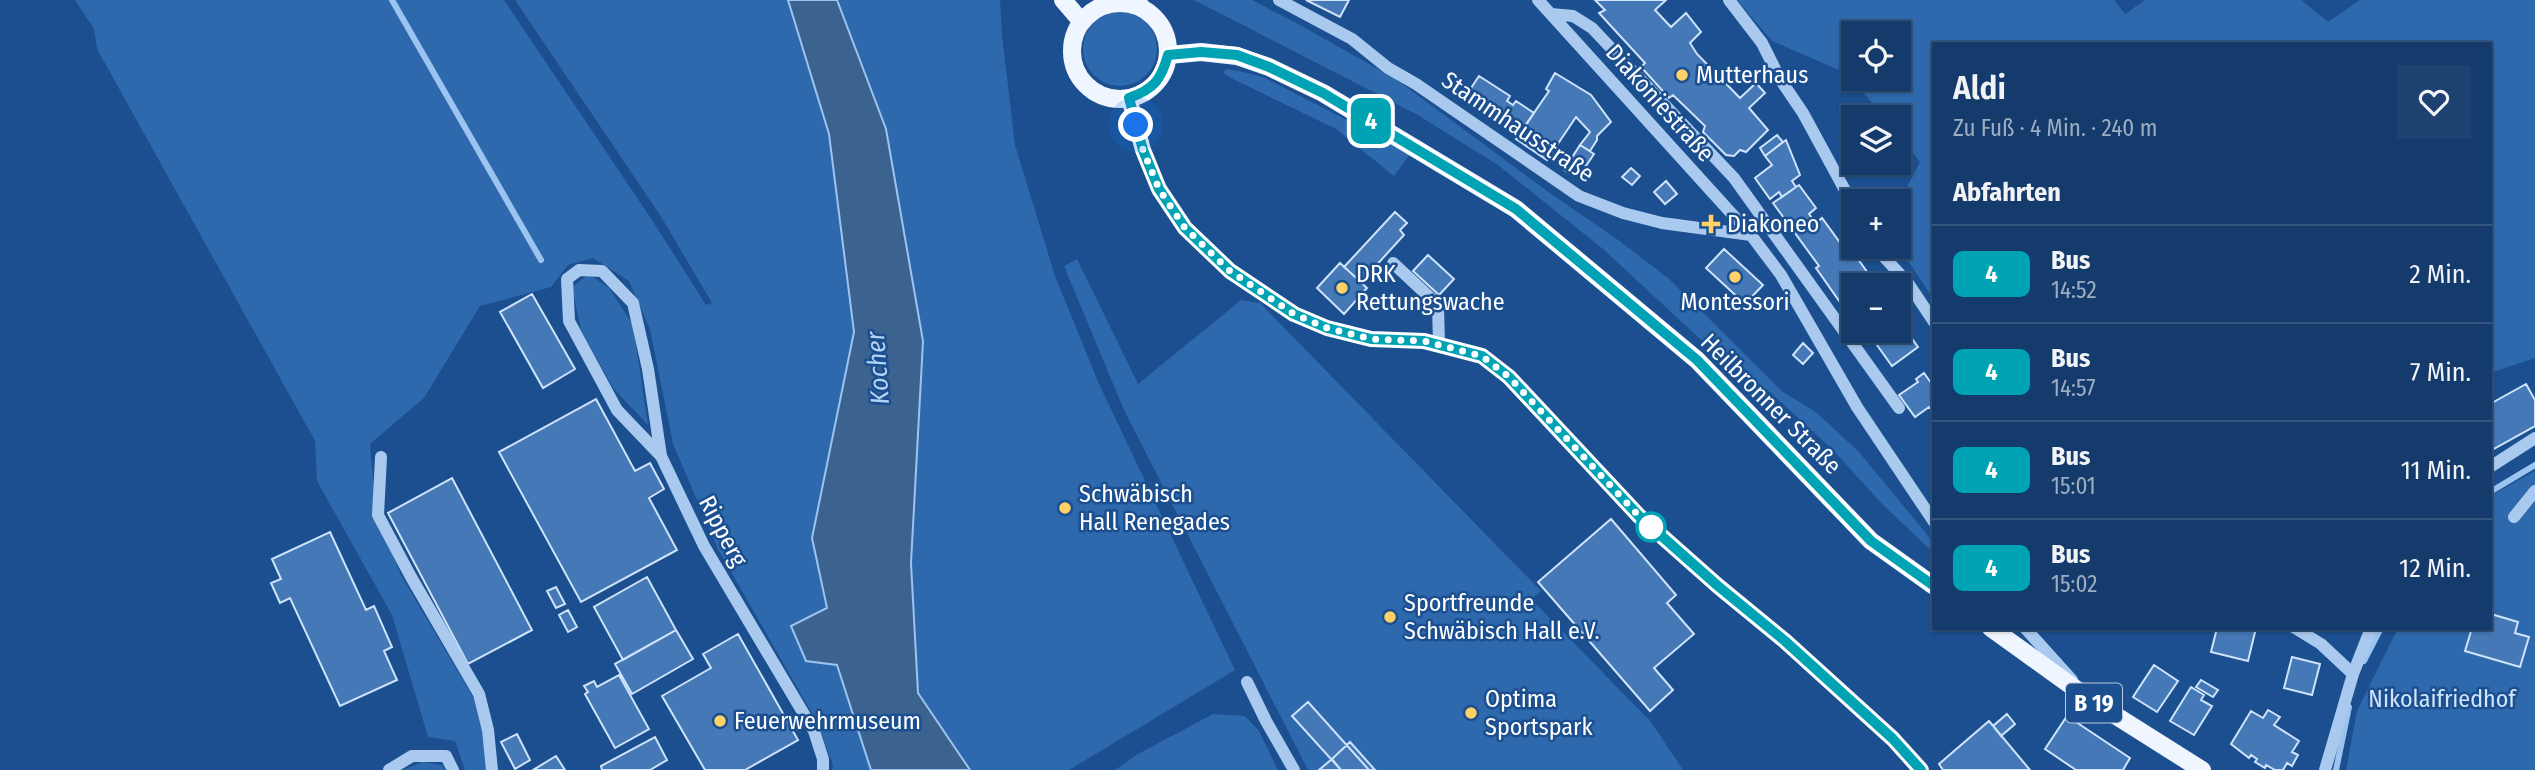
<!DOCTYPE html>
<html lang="de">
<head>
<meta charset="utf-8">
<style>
  body { margin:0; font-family:"Fira Sans Condensed",sans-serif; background:#1d4271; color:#f1f3f6; height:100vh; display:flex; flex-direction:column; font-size:26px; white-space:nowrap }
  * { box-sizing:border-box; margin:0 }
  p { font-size:23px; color:#9dadc1 }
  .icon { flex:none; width:38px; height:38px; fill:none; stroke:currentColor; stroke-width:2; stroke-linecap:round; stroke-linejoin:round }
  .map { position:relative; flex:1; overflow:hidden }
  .panel { position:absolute; left:1932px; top:42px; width:560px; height:588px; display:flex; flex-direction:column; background:#143b6b; border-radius:0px; box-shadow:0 2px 5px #0004,0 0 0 2px #33557e }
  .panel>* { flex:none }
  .badge { padding:0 14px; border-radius:10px; font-size:24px; line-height:46px }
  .controls { position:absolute; left:1841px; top:21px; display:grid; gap:14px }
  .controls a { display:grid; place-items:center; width:70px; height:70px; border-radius:0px; background:#143b6b; box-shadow:0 2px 5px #0004,0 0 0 2px #33557e; font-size:35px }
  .you { position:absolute; width:35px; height:35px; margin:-18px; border:5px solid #fff; border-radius:50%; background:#1a73e8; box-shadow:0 0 0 10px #1a73e833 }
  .map>.badge { position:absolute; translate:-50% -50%; box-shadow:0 0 0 4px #fff }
  h2 { padding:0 21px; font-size:26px; line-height:63px }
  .round { display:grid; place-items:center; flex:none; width:74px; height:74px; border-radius:0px; background:#1d4271 }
  .headline { display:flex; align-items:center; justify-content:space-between; height:119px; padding:0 21px }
  h1 { font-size:33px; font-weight:600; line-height:52px }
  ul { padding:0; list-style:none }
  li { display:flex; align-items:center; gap:21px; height:98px; padding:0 21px; border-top:2px solid #33557e }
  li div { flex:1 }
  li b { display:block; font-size:26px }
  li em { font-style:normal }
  li .badge { min-width:77px; font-weight:700; text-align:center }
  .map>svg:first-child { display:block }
</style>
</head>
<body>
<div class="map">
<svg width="2535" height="770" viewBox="0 0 2535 770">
  <rect width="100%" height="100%" fill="#1b4f8f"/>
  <path fill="#2e69ad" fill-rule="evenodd" d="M75,0H504L652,220L706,305L712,303L660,215L515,0H788L829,134L854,332L812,538L837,665L871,770H832L833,765L817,722L718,549L673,444L650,329L629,281L593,258L568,265L551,287L480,306L424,398L370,444L376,514L401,575L474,699L494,770H465L455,741L428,737L392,615L317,481L315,441L97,49L94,29Z
    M837,0H1000L1002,35L1015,145L1055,276L1099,384L1235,670L1069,770H970L918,693L911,563L923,341L886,129Z
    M1194,0H1252L1300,25L1397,80L1547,191L1621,242L1668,278L1783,392L1816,412L1859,452L1934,543V553L1883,505L1833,450L1771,393L1699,338L1603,249L1498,165L1416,114Z
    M1737,0H2114L2125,14L2145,0H2301L2328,22L2360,0H2535V358L2490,373V44H1934V300L1899,247V202L1920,162L1899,136V117H1884L1848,74L1772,41ZM1853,33H1899V79H1853Z
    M1083 49a37 37 0 1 1 74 0a37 37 0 1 1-74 0Z
    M1226,69L1244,72L1265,78L1411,153L1394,176L1336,129L1235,80L1223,73Z
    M1077,259L1138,384L1241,300L1260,303L1541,591L1531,599L1651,722L1683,770H1308L1124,410L1064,266Z
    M589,274L609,288L633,325L648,425L613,388L581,330L572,287Z
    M2535,471V770H2346L2357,711L2398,628H2490V496Z
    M1213,714L1245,716L1259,731L1278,770H1115L1138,754Z
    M423,762L442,765L445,770H402Z"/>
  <path fill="#3c6290" stroke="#9cc4f0" stroke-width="2" d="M788,0H837L886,129L923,341L911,563L918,693L970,770H871L837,665L806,661L791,626L827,608L812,538L854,332L829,134Z"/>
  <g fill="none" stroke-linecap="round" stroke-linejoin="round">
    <path stroke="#9cc4f0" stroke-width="6" d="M392,0L541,260
      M2490,492L2535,465
      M2364,661L2381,628
      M2336,770L2349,707"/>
  </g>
  <path fill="#4478b7" stroke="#cfe3fa" stroke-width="2" d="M1306,0H1349L1340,17Z
    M1595,0H1666L1655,10L1671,27L1686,13L1701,32L1690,43L1697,54L1740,98L1756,83L1765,93L1749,108L1768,130L1746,152L1740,150L1734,156L1726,155L1703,132L1705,126L1673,95L1669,98L1641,67L1645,63L1599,13L1605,10Z
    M1555,73L1591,95L1611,122L1597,136V140L1590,151L1580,145L1590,132L1576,117L1547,160L1516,139L1549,91L1546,89Z
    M1479,76L1510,96L1507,101L1513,105L1516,101L1534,113L1518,137L1463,100Z
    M1777,135L1783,142L1765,156L1760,148Z
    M1786,140L1800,175L1792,181L1796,187L1782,197L1779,192L1770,199L1755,178L1772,165L1765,156Z
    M1580,145L1594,154L1586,166L1581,163L1573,175L1564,170Z
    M1631,168L1640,176L1632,185L1622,177Z
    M1666,181L1677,194L1665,204L1654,192Z
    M1799,185L1816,208L1809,214L1816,223L1822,218L1844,248L1848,245L1875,283L1872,285H1853V312L1846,302L1842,305L1816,268L1819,266L1773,203Z
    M1395,212L1407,223L1400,230L1404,235L1361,282L1344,267Z
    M1724,249L1763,285L1745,304L1706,268Z
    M1428,255L1454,279L1439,295L1413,271Z
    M1340,263L1367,288L1344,314L1317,288Z
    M532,294L575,369L543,388L500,312Z
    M1901,323L1918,347L1892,366L1867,331H1899Z
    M1803,343L1813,353L1803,364L1793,355Z
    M1924,373L1934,387V413L1929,407L1915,417L1899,395L1918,382L1916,379Z
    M2526,384L2535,400V426L2490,451V404Z
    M596,399L635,471L650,463L664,489L649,498L677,550L581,602L499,452Z
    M452,478L532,630L468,664L388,513Z
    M1611,519L1676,595L1667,603L1694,634L1654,668L1673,690L1650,711L1538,582Z
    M330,532L366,610L374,606L392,647L384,651L397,680L340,706L290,598L280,603L271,583L281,579L272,559Z
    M647,577L676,630L623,660L594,607Z
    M556,587L565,604L556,608L547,591Z
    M568,610L577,627L568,632L559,615Z
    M2491,614L2518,622L2515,633L2529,637L2520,667L2465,651L2472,628H2490Z
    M2217,628H2256L2248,661L2211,652Z
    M676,630L693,659L632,694L615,664Z
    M738,634L798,740L745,770H705L662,696L711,668L703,654Z
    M2292,657L2320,664L2312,695L2284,688Z
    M2154,665L2178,681L2157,712L2133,697Z
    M619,675L649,729L615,748L585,694L588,692L584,686L594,681L597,687Z
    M2201,680L2218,690L2213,697L2196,687Z
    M2191,687L2204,695L2201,700L2212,706L2194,735L2170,721Z
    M1308,702L1369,770H1341L1292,716Z
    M2268,710L2280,717L2274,725L2299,741L2292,752L2298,755L2292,766L2287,763L2283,770H2275L2266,765L2265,768L2255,762L2257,759L2251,755L2249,758L2231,744L2251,711L2263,718Z
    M2007,714L2015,724L2001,736L1993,726Z
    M2067,716L2130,758L2123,770H2076L2045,749Z
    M1989,721L2030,770H1943L1939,764Z
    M517,734L530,760L515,769L501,742Z
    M655,737L667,760L650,770H602L601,766Z
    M1350,742L1375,770H1341L1332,759Z
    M556,756L565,770H533Z
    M1332,759L1341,770H1319Z"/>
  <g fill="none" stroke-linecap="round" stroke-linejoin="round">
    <path stroke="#a9c9ee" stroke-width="12" d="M1279,0L1352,39L1388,68L1416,84L1579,196L1623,213L1662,223L1751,235
      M1538,0L1751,235L1781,275L1857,407L1934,522
      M1729,0L1762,43L1780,79L1803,113L1853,205
      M1140,6L1142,0
      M1551,14L1573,16L1592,28L1734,178L1899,408
      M1129,98L1143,150L1159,189L1185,228L1230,271L1294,314L1327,328L1372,339L1424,341L1482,356L1509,377L1639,516L1718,586L1785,641L1893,739L1921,770
      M1878,247L1885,258L1908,283L1934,322
      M1393,263L1438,305L1439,344
      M661,456L648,369L633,303L602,271L579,270L567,279L569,321L617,410L661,456L704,546L814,731L823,759V770
      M381,457L378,515L411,577L479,694L488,730L492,770
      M2490,467L2535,438
      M2514,517L2535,491
      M2025,628L2072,680
      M2295,628L2321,644L2353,674
      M1247,682L1266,721L1294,770
      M389,770L412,756H446L453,770
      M2325,770L2353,674L2371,628"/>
    <path stroke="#f0f6ff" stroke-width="18" d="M1063,0L1081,21
      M1072 51a48 48 0 1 1 96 0a48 48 0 1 1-96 0Z
      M1169,55L1201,52L1237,56L1269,67L1323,93L1516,209L1697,360L1871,541L1934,586
      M1991,628L2091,700L2202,770"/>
  </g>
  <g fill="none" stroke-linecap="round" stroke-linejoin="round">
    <g stroke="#fff" stroke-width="16">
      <path id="line" d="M1921,770L1893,739L1785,641L1718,586L1639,516L1509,377L1482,356L1424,341L1371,339L1327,328L1294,314L1230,271L1185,228L1159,189L1143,150L1129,98C1154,89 1161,80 1168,55L1201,52L1237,55L1269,67L1323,93L1516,209L1697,360L1871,541L1934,586"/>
    </g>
    <use href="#line" stroke="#00a3b4" stroke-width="10"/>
    <path stroke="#fff" stroke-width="7" stroke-dasharray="0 12.6" d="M1136,125L1143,150L1159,189L1185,228L1230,271L1294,314L1327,328L1371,339L1424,341L1482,356L1509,377L1639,516L1655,531L1651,527"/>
  </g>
  <g fill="#ffd166" stroke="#1b4f8f" stroke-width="2.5">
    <circle cx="1682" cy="75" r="7"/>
    <path d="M1707.5 213.5h7v7h7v7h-7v7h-7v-7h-7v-7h7z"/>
    <circle cx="1735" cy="277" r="7"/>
    <circle cx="1342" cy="288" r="7"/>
    <circle cx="1065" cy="508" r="7"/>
    <circle cx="1390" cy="617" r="7"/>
    <circle cx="1471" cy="713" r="7"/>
    <circle cx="720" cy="721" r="7"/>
  </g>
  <circle fill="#fff" stroke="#00a3b4" stroke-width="3.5" cx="1651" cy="527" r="14"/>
  <g text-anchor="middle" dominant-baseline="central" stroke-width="5" stroke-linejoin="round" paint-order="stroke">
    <rect fill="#1b4f8f" stroke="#bbcadd" stroke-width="2" x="2066" y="683.5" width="56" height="39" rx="5"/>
    <g font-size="23" font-weight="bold" fill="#fff">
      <text x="2094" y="703">B 19</text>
    </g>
    <g font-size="24" fill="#fff" stroke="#1b4f8f" text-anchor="start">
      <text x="1696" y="75">Mutterhaus</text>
      <text x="1727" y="224">Diakoneo</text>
      <text x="1356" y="274">DRK<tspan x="1356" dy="28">Rettungswache</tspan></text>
      <text x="1735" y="302" text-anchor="middle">Montessori</text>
      <text x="1079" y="494">Schwäbisch<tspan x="1079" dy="28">Hall Renegades</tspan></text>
      <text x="1404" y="603">Sportfreunde<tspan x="1404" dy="28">Schwäbisch Hall e.V.</tspan></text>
      <text x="1485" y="699">Optima<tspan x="1485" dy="28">Sportspark</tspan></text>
      <text x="734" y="721">Feuerwehrmuseum</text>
    </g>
    <g font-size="24" fill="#fff" stroke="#1b4f8f">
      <text transform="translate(1660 103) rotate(48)">Diakoniestraße</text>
      <text transform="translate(1518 127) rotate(34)">Stammhausstraße</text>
      <text transform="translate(1771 404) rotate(45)">Heilbronner Straße</text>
      <text transform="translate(723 531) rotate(62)">Ripperg</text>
    </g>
    <g font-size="24" fill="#cfe3fa" stroke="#1b4f8f">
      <text x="2442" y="699">Nikolaifriedhof</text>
    </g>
    <g font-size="26" font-style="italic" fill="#b5d3f5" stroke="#1b4f8f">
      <text transform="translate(878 368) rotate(-94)">Kocher</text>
    </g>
  </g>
</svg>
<div class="controls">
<a><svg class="icon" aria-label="locate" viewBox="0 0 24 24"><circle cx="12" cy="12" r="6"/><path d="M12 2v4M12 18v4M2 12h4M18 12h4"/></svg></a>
<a><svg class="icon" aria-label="layers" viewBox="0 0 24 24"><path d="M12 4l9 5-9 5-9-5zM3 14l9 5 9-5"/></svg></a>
<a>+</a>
<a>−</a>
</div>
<div class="you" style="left:1136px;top:125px"></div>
<b class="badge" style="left:1371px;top:121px;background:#00a3b4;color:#fff">4</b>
<section class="panel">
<div class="headline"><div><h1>Aldi</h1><p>Zu Fuß · 4 Min. · 240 m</p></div><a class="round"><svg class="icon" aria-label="heart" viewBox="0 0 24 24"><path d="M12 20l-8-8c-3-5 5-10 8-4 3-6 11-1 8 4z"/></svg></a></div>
<h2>Abfahrten</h2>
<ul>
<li><span class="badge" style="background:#00a3b4;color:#fff">4</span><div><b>Bus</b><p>14:52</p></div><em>2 Min.</em></li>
<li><span class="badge" style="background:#00a3b4;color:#fff">4</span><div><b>Bus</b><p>14:57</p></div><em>7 Min.</em></li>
<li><span class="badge" style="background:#00a3b4;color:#fff">4</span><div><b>Bus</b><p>15:01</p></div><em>11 Min.</em></li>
<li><span class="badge" style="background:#00a3b4;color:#fff">4</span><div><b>Bus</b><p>15:02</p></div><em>12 Min.</em></li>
</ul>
</section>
</div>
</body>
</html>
